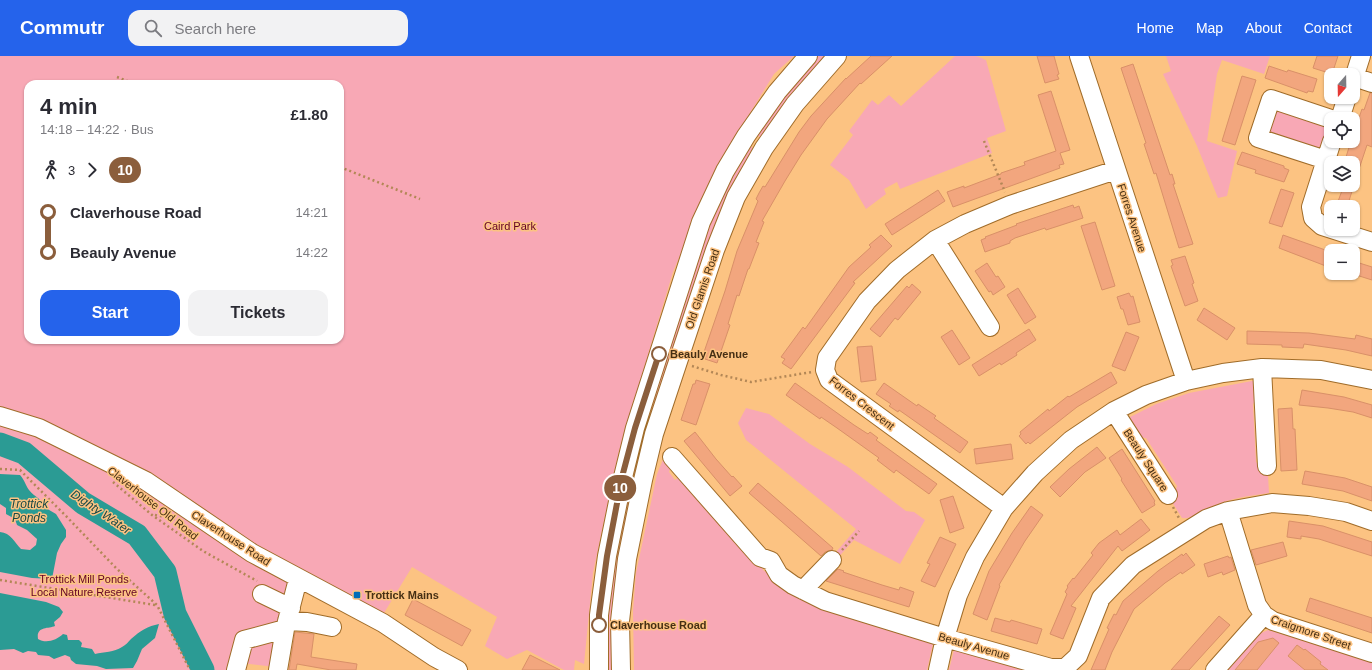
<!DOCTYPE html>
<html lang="en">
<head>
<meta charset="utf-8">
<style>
  body { margin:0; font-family:Helvetica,sans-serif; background:#f2f2f3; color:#2b2b33; height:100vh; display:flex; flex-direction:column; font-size:15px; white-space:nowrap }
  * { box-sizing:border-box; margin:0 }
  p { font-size:13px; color:#7c7c81 }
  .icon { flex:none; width:22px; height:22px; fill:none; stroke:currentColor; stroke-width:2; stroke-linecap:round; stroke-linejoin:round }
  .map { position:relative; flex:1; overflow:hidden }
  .drawer { position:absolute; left:24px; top:24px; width:320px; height:264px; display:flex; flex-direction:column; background:#fff; border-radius:12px; box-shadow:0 1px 3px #0004 }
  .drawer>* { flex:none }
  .badge { padding:0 8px; border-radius:13px; font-size:14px; line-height:26px }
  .needle { width:26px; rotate:200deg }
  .tools { position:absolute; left:1324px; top:12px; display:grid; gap:8px }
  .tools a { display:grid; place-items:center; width:36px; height:36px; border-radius:8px; background:#fff; box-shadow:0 1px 3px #0004; font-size:20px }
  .map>.badge { position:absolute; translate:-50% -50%; box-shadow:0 0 0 2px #fff }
  .legs { display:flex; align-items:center; gap:6px; height:44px; padding:0 16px; font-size:13px }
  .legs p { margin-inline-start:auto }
  .summary { display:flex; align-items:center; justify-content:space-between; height:68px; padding:0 16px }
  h1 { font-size:22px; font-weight:700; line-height:30px }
  .cta { display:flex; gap:8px; margin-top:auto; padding:8px 16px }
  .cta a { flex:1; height:46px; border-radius:12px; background:#2563eb; color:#fff; font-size:16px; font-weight:700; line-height:46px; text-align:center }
  .cta a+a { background:#f2f2f3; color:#2b2b33 }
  ul { padding:0 16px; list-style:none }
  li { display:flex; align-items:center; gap:14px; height:40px; font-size:15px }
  li i { display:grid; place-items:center; width:6px; height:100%; margin:0 5px; background:currentColor }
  li i::after { content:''; width:10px; height:10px; margin:-5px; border:3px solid; border-radius:50%; background:#fff }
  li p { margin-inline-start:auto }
  li:first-child i { background:linear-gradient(#0000 50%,currentColor 0) }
  li:last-child i { background:linear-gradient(currentColor 50%,#0000 0) }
  header { display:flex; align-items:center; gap:24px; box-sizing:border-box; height:56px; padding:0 20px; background:#2563eb; color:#fff }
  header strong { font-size:19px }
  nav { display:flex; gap:22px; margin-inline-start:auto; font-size:14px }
  .search { width:280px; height:36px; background:#f2f2f3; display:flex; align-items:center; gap:10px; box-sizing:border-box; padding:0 14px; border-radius:12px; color:#7c7c81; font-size:15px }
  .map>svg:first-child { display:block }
</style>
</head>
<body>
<header>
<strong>Commutr</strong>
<div class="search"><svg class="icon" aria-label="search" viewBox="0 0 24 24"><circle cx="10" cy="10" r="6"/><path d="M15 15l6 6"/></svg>Search here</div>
<nav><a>Home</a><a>Map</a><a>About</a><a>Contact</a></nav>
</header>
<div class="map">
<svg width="1372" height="614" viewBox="0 0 1372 614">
  <rect width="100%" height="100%" fill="#fcc382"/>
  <path fill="#f8a8b5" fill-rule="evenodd" d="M0,0H794L774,18L719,107L673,216L619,395L593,517L584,608L575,604L574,614H564L527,594L507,603L485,590L497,561L412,511L384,557L303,517L116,403L0,354ZM28,28H340V284H28Z
    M816,0H828L763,82L758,80L756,77Z
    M955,0H976L986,4L1006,75L987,82L992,97L900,133L897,126L884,133L886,138L866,153L849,124L830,109L853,79L849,75L872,44L878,49L889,39L901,50Z
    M1166,0H1270L1264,18L1222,4L1217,18L1207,85L1237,95L1227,140L1218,142L1197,90L1163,18L1171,15Z
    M1276,54L1321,66C1328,75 1325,85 1318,92L1271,79L1268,75Z
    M747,90L752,91L754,96L648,376L615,614H606L605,560L634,397L708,167Z
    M1257,324V343L1253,348L1256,406L1268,419L1269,437C1247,440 1225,443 1205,454C1197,458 1191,463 1182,462L1172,446L1177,430L1146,382L1137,381L1126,363L1156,348L1189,337Z
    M746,352L769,358L810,388L848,411L906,455L914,456L925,464L900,508L854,484L834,506L830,503L856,473L746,384L738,367Z
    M0,360L39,372L298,523L285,573L244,584L236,614H0Z
    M664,401L670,413L669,416L675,424L679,421L760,506L763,514L790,534L927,581L933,588L927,614H634L633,555L636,517L657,418Z
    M1268,574L1372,606V614H1228L1257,579Z
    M281,578L275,611L241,607L245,589Z
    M962,592L1037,614H949L954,594Z"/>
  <path fill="#2b9b94" d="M0,418L20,419C25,425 25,428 29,434C35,442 40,440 44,451L56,458L66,474V481L61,488L57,497L52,523L32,522L0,516V476C11,477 14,486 21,493L30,494L36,489L37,483L27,474L17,469L15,463L6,458V452L0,448Z
    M0,537L46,546L59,551L63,556L60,561L54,566L55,570C48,573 36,570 38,583C46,588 57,584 63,578L67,579L68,584H79L82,587L81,591L92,593L95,598C104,596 114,596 122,591C126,589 128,586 131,583C140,575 148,570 159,568L155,582L142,593L137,605L133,612L106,613L97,610L76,608L71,604L70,601L65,599L54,603L49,600L38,599L36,596L28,595L23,597L14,593L0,594Z"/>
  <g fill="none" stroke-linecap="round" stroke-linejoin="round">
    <path stroke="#2b9b94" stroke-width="23" d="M0,388L24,397L83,447L137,479L165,516L175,558L203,614"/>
  </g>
  <path fill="#f2a67e" stroke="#d99068" d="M871,0H892L861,28L860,27L827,63L801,99L785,125L762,165L764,166L756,186L759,187L749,213H748L739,240L737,239L728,268L730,269L717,307L705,303L707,297L704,296L725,235L737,195L758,145L756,143L759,137L763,130L765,131L799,76L811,60L846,22V23Z
    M1037,0H1054L1059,18L1057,19L1059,23L1045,27Z
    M1317,0H1338L1332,18L1313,12Z
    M1133,8L1170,119L1172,118L1175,128H1173L1193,188L1179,192L1156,117L1154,118L1144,88L1146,87L1121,12Z
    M1269,10L1287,16L1288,14L1317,23L1313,36L1308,35L1307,37L1265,22Z
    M1242,20L1256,24L1235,89L1222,85Z
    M1051,35L1070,94L1060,97L1064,108L1059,109L1060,112L953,151L947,136L964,130V132L1001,118V117L1025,109L1024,106L1056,95L1038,39Z
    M1370,37H1372V91L1367,89L1355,125H1353V104L1346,101L1351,85H1353V79L1362,53L1364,54Z
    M1242,96L1284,110V112L1289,114L1284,126L1255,117L1256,114L1237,108Z
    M1344,129H1354L1347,151H1336Z
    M1281,133L1294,137L1282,171L1269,167Z
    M938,134L945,145L892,179L885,168Z
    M1073,149L1074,152L1079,150L1083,162L1046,174L1045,172L1015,182L1010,185V187L985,196L981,184L986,182L985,181L1017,169L1016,168Z
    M1095,166L1115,230L1102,234L1081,170Z
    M881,179L892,190L853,226L855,227L791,313L782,307L785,303L781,301L803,271L805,273L849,211L871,191L869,189Z
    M1283,179L1331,196V212L1279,192Z
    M1185,200L1194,227L1192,228L1198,245L1185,250L1171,210L1173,209L1171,204Z
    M1353,205L1372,211V224L1353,218Z
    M987,207L996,221L998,220L1005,231L993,239L991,235L989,236L975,215Z
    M912,228L921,236L898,264L895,262L880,281L870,273L907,230L909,232Z
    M1018,232L1036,261L1025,268L1007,239Z
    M1129,237L1131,241L1133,240L1140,266L1128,269L1123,253H1121L1117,241Z
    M1204,252L1235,272L1227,284L1197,264Z
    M1029,273L1036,284L1016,297L1017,299L1001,309L1000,307L979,320L972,309Z
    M952,274L970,302L959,309L941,281Z
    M1247,275L1309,277L1355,283L1356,279L1372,283V300L1346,294L1304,288L1303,292L1282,291V289L1247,288Z
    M1126,276L1139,281L1125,315L1112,310Z
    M872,290L876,324L861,326L857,291Z
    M1111,316L1117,327L1077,351L1030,388L1028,386L1026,388L1019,380L1021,378L1020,376L1048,353L1049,355L1068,340L1069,341Z
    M696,324L710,328L696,369L681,364L693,328H695Z
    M795,327L854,369L868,378L870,376L878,382L876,384L937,428L929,438L896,414L894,417L877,404L879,402L837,372L821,361L820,363L786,339Z
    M884,327L917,350L918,348L936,360L934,362L968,386L960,397L899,354L898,356L889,350L891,348L876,338Z
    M1302,334L1344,341L1372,349V362L1353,356L1328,352L1299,349Z
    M1292,352L1293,373H1295L1297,414L1281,415L1278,353Z
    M695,376L716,403L732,421L733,420L742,430L730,440L684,385Z
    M1011,388L1013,403L976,408L974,393Z
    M1097,391L1106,402L1085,416L1060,441L1050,431L1069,413Z
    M1122,393L1155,445L1154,446L1155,449L1142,457L1121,424L1122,423L1109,402Z
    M1305,415L1345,422L1372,431V445L1343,435L1302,428Z
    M758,427L833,492L832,494L825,496L821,500L749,437Z
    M953,440L964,472L950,477L940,444Z
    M1031,450L1043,459L1025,485L999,529L1000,530L987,564L973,558L989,515L1012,477Z
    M1141,463L1150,474L1122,495L1118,490L1071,550L1076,552L1063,583L1050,578L1067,538L1065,536L1068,531L1067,530L1073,522L1074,523L1093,499L1091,497L1099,487L1117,474L1120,479Z
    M1289,465L1323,470L1372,486V500L1319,483L1301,480V483L1287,481Z
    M940,481L956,488L935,531L921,525L930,508L927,507Z
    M1283,486L1287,500L1256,509L1251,494Z
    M1186,497L1195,509L1182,518L1181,516L1165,527L1134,553L1112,596L1105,614H1091L1109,573L1107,572L1114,558L1116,559L1123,545L1158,515L1182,498L1183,500Z
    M1228,500L1229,502L1231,501L1235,514L1223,519L1222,516L1208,521L1204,508Z
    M838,513L844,515L843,516L882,529L899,534L900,531L914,536L909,551L826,525Z
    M1310,542L1372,562V577L1306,555Z
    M413,543L471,574L462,590L405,559Z
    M1219,560L1230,569L1208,593L1189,614H1171Z
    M995,562L1010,566L1011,564L1042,573L1037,588L991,575Z
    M295,576L314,578L311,601L357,608L356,614H331L297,608L296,614H289Z
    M1273,582L1279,587L1257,614H1235L1258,586Z
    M1297,589L1304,594L1305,593L1321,606L1320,608L1328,614H1305L1288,600Z
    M530,599L560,614H522Z"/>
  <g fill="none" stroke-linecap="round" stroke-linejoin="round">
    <g stroke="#a06c29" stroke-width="20">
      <path id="minor" d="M1079,0L1186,325
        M1354,21L1372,27
        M1353,25L1361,0
        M1340,63L1347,41
        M1332,85L1311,151L1313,162L1322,170L1372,186
        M1326,104L1258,82L1271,43L1331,63
        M935,184L990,271
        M1262,312L1267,410
        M1114,355L1168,439
        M0,360L39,372L146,425L252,497L383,567L434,601L458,614
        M672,401L760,501L771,505L779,519L793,529L825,545L945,582L1051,612H1065L1078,600L1101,542L1133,509L1206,463L1228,455L1272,447L1309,450L1346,456L1372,465
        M1004,452L829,324L825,314L827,302L867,245L897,214L935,184L965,168L1010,149L1116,114
        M1228,455L1257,549L1264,559L1273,565L1372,597
        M803,534L832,504
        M262,538L291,552
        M287,565L307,566L332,571
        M236,614L244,584L285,573
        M278,614L285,573L298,523
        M599,614V559L607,500L623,421L635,372L701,166L725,115L746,80L777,36L808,0
        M621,614L620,565L627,503L643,424L654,378L715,194L736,141L764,92L795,48L837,0
        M938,614L945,582L958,539L975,501L1004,452L1035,417L1071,384L1114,355L1146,339L1186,325L1223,317L1262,312L1321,314L1372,324
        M1215,614L1264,559"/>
    </g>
    <path stroke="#b38756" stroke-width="2.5" stroke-dasharray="2 3" stroke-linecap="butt" d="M117,21L135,28
      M984,85L1005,136
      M340,111L420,143
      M692,310L721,319L751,326L812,316
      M0,413L20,414L65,459L116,512L157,549L190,614
      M113,426L152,459L203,495L257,525
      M1173,451L1179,462
      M155,459L175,463
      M842,494L859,475
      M0,524L155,549"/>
    <use href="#minor" stroke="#fff" stroke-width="18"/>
  </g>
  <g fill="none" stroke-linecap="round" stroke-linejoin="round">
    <g stroke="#fff" stroke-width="9">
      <path id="line-1" d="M599,569V559L607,500L622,421L635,372L659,298"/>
    </g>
    <use href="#line-1" stroke="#8b5e3c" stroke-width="6"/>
  </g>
  <g fill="#fff" stroke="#8b5e3c" stroke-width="2">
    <circle cx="659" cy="298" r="7"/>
    <circle cx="599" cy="569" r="7"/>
  </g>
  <rect fill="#016db8" stroke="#fcc382" stroke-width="1.5" x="353" y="535" width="8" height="8" rx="2"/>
  <g text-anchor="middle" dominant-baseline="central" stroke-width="3" stroke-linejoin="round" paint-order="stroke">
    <g font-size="11" fill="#462f14" stroke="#fcc382">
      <text transform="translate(1132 162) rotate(72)">Forres Avenue</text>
      <text transform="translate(702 233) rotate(-71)">Old Glamis Road</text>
      <text transform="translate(862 347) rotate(38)">Forres Crescent</text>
      <text transform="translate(1146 404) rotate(57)">Beauly Square</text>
      <text transform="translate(153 447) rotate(38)">Claverhouse Old Road</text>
      <text transform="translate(231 482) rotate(33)">Claverhouse Road</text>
      <text transform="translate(1311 576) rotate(19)">Craigmore Street</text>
      <text transform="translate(974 590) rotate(16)">Beauly Avenue</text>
    </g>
    <g font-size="11" fill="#630125" stroke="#fcc382">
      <text x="510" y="170">Caird Park</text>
      <text x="84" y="523">Trottick Mill Ponds<tspan x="84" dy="13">Local Nature Reserve</tspan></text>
    </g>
    <g font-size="11" font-weight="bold" fill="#462f14" stroke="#fcc382" text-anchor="start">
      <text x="670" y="298">Beauly Avenue</text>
      <text x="610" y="569">Claverhouse Road</text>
    </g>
    <g font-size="11" font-weight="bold" fill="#462f14" stroke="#fcc382" text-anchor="start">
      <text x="365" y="539">Trottick Mains</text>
    </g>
    <g font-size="12" font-style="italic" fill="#1a4946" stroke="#fcc382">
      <text x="29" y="448">Trottick<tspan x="29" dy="14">Ponds</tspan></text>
      <text transform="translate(101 456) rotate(34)">Dighty Water</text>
    </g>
  </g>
</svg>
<div class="tools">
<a><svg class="needle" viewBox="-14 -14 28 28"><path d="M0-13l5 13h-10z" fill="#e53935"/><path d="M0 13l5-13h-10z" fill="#7c7c81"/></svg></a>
<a><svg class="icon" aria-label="locate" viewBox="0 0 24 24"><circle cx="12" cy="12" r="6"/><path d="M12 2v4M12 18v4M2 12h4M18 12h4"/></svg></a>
<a><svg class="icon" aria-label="layers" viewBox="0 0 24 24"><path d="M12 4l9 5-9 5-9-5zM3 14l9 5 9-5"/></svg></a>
<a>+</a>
<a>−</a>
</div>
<b class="badge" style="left:620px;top:432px;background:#8b5e3c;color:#fff">10</b>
<section class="drawer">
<div class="summary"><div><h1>4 min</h1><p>14:18 – 14:22 · Bus</p></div><b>£1.80</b></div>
<div class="legs"><svg class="icon" aria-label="walk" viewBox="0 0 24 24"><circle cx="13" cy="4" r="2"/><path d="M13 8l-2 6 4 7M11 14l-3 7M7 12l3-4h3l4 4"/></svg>3<svg class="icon" aria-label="forward" viewBox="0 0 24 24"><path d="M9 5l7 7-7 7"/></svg><b class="badge" style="background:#8b5e3c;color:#fff">10</b></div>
<ul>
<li><i style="color:#8b5e3c"></i><b>Claverhouse Road</b><p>14:21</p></li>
<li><i style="color:#8b5e3c"></i><b>Beauly Avenue</b><p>14:22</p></li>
</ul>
<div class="cta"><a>Start</a><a>Tickets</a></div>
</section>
</div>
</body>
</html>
